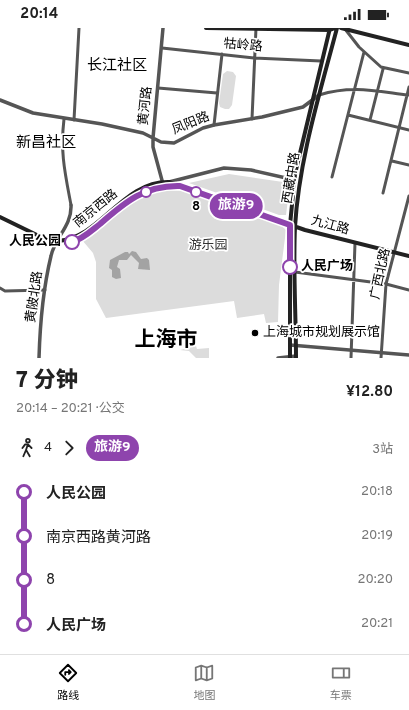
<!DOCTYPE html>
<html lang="zh">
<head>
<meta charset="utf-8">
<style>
  body { margin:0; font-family:Overpass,"Noto Sans SC",sans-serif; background:#f2f2f2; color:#222; height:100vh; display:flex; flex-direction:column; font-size:15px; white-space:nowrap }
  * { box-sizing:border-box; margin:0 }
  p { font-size:13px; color:#767676 }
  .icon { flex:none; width:22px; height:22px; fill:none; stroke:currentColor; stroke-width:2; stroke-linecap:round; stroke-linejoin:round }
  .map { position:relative; height:330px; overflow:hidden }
  .drawer { display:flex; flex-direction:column; background:#fff; flex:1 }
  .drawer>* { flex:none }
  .badge { padding:0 8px; border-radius:13px; font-size:14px; line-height:26px }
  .map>.badge { position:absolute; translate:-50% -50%; box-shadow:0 0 0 2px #fff }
  .legs { display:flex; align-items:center; gap:6px; height:44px; padding:0 16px; font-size:13px }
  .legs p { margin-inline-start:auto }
  .headline { display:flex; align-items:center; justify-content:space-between; height:68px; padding:0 16px }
  h1 { font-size:22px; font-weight:800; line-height:30px }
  ul { padding:0 16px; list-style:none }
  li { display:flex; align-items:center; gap:14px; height:44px; font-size:15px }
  li i { display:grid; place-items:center; width:6px; height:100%; margin:0 5px; background:currentColor }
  li i::after { content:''; width:10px; height:10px; margin:-5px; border:3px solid; border-radius:50%; background:#fff }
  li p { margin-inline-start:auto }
  li:first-child i { background:linear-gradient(#0000 50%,currentColor 0) }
  li:last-child i { background:linear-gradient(currentColor 50%,#0000 0) }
  .status { display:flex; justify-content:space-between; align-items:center; height:28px; padding:0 20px; background:#fff; direction:ltr }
  .status svg { height:11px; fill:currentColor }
  .tab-bar { display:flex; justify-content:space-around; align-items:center; height:56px; border-top:1px solid #e0e0e0; background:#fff; font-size:11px; color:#767676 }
  .tab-bar a { display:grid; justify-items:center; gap:2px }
  .tab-bar .current { color:#000 }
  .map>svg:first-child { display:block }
</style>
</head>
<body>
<div class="status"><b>20:14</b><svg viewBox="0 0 49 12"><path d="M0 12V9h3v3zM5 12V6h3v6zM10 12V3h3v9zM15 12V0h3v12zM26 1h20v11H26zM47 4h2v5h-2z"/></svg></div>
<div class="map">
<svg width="409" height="330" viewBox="0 0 409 330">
  <rect width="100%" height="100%" fill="#fff"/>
  <path fill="#dcdcdc" d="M227,43L233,44L236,48L232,77L229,81H225L220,79L219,75L223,46Z
    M229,146L283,154L287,156L289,163L286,187H279L189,155Z
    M164,162L188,163L281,197L286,202L279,257L278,294L266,295L264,286L237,290L234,273L106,290L96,271V234L93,225L82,212C106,192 131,166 164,162Z
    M196,318L197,321L209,320V330H196L189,323L180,322Z"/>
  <path fill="#a3a3a3" d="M132,223L136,224L141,231L147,230L149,232L150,242L138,241L139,235L131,227L127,232H119L117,239L120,241L121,250L116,251L112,249V242L109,240L110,232L125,224H128L129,226Z"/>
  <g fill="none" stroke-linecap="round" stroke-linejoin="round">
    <path stroke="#555" stroke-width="3" d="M345,1L359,19L381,39L409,45
      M162,20L254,30L321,33
      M158,60L217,65
      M319,67C352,57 375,63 408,67
      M348,87L409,102
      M64,91C60,124 65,145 71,177
      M252,91L256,0
      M74,92L79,0
      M370,92L383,41
      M214,97L222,26
      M392,133L409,137
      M332,149L364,24
      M383,165L409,59
      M295,244L386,256L409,262
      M0,260L5,263L45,262
      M351,330L355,215
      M381,330L386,256L409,168"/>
    <path stroke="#555" stroke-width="3.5" d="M0,72L33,85L102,96L143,105L161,114L174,115L203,100L214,97L262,89L303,79L319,67
      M169,154L224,140L251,142L295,152
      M163,156L153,119V110L163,0
      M290,317L409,327
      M39,330C40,296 43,261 51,228C55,209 72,198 71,177
      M278,330L296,328"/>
    <path stroke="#222" stroke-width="4" d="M206,0L330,2L335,0
      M341,0L409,17
      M0,189L41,209L59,214
      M94,201L129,172L169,154
      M58,213C101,210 122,153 169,154L305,202L409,228
      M66,215L77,212L88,205
      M290,330V197L295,146L330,0
      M296,330C296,286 293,243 295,199C299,131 320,65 337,0"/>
  </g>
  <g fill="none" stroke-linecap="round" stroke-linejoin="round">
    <g stroke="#fff" stroke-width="9">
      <path id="line-1" d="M72,214C83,211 91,203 100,196C125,174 145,157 180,158L290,197V239"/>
    </g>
    <use href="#line-1" stroke="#8e44ad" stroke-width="6"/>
  </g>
  <g fill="#fff" stroke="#8e44ad" stroke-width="2">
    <circle cx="146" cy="164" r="5"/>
    <circle cx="196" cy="164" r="5"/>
    <circle cx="72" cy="214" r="7"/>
    <circle cx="290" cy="239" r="7"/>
  </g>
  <circle fill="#000" stroke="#fff" stroke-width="1.5" cx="255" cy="305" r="4"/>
  <g text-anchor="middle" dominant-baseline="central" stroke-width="3.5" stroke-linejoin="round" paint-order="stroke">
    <g font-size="13" fill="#000" stroke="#fff">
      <text transform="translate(243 18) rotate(5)">牯岭路</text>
      <text transform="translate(146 78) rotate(-84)">黄河路</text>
      <text transform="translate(191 96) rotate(-22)">凤阳路</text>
      <text transform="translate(292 150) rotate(-81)">西藏中路</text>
      <text transform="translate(96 181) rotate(-39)">南京西路</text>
      <text transform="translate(330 198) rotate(15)">九江路</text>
      <text transform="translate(381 246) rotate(-78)">广西北路</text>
      <text transform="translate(35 269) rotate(-82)">黄陂北路</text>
    </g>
    <g font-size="13" font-weight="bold" fill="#000" stroke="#fff">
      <text x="196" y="179">8</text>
      <text x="61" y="214" text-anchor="end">人民公园</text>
      <text x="301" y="239" text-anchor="start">人民广场</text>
    </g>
    <g font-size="13" fill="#333" stroke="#fff">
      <text x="208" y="218">游乐园</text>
    </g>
    <g font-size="13" fill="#000" stroke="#fff" text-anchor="start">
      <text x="263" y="305">上海城市规划展示馆</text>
    </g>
    <g font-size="15" fill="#000" stroke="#fff">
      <text x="117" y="38">长江社区</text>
      <text x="46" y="115">新昌社区</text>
    </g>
    <g font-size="21" font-weight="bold" fill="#000" stroke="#fff">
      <text x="166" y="312">上海市</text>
    </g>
  </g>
</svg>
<b class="badge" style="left:236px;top:178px;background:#8e44ad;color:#fff">旅游9</b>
</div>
<section class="drawer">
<div class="headline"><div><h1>7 分钟</h1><p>20:14 – 20:21 · 公交</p></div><b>¥12.80</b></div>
<div class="legs"><svg class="icon" aria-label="walk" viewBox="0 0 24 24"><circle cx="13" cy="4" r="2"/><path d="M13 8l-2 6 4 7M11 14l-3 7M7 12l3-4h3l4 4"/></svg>4<svg class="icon" aria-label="forward" viewBox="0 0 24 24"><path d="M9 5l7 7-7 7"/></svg><b class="badge" style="background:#8e44ad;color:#fff">旅游9</b><p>3站</p></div>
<ul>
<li><i style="color:#8e44ad"></i><b>人民公园</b><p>20:18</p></li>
<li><i style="color:#8e44ad"></i><span>南京西路黄河路</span><p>20:19</p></li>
<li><i style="color:#8e44ad"></i><span>8</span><p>20:20</p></li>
<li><i style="color:#8e44ad"></i><b>人民广场</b><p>20:21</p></li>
</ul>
</section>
<nav class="tab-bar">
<a class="current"><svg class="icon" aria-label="directions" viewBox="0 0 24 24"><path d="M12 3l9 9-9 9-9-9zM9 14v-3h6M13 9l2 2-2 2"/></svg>路线</a>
<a><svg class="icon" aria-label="map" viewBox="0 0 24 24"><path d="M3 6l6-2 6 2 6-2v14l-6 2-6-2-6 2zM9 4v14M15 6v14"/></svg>地图</a>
<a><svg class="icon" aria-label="tickets" viewBox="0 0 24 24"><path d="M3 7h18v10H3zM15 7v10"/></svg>车票</a>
</nav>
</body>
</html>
